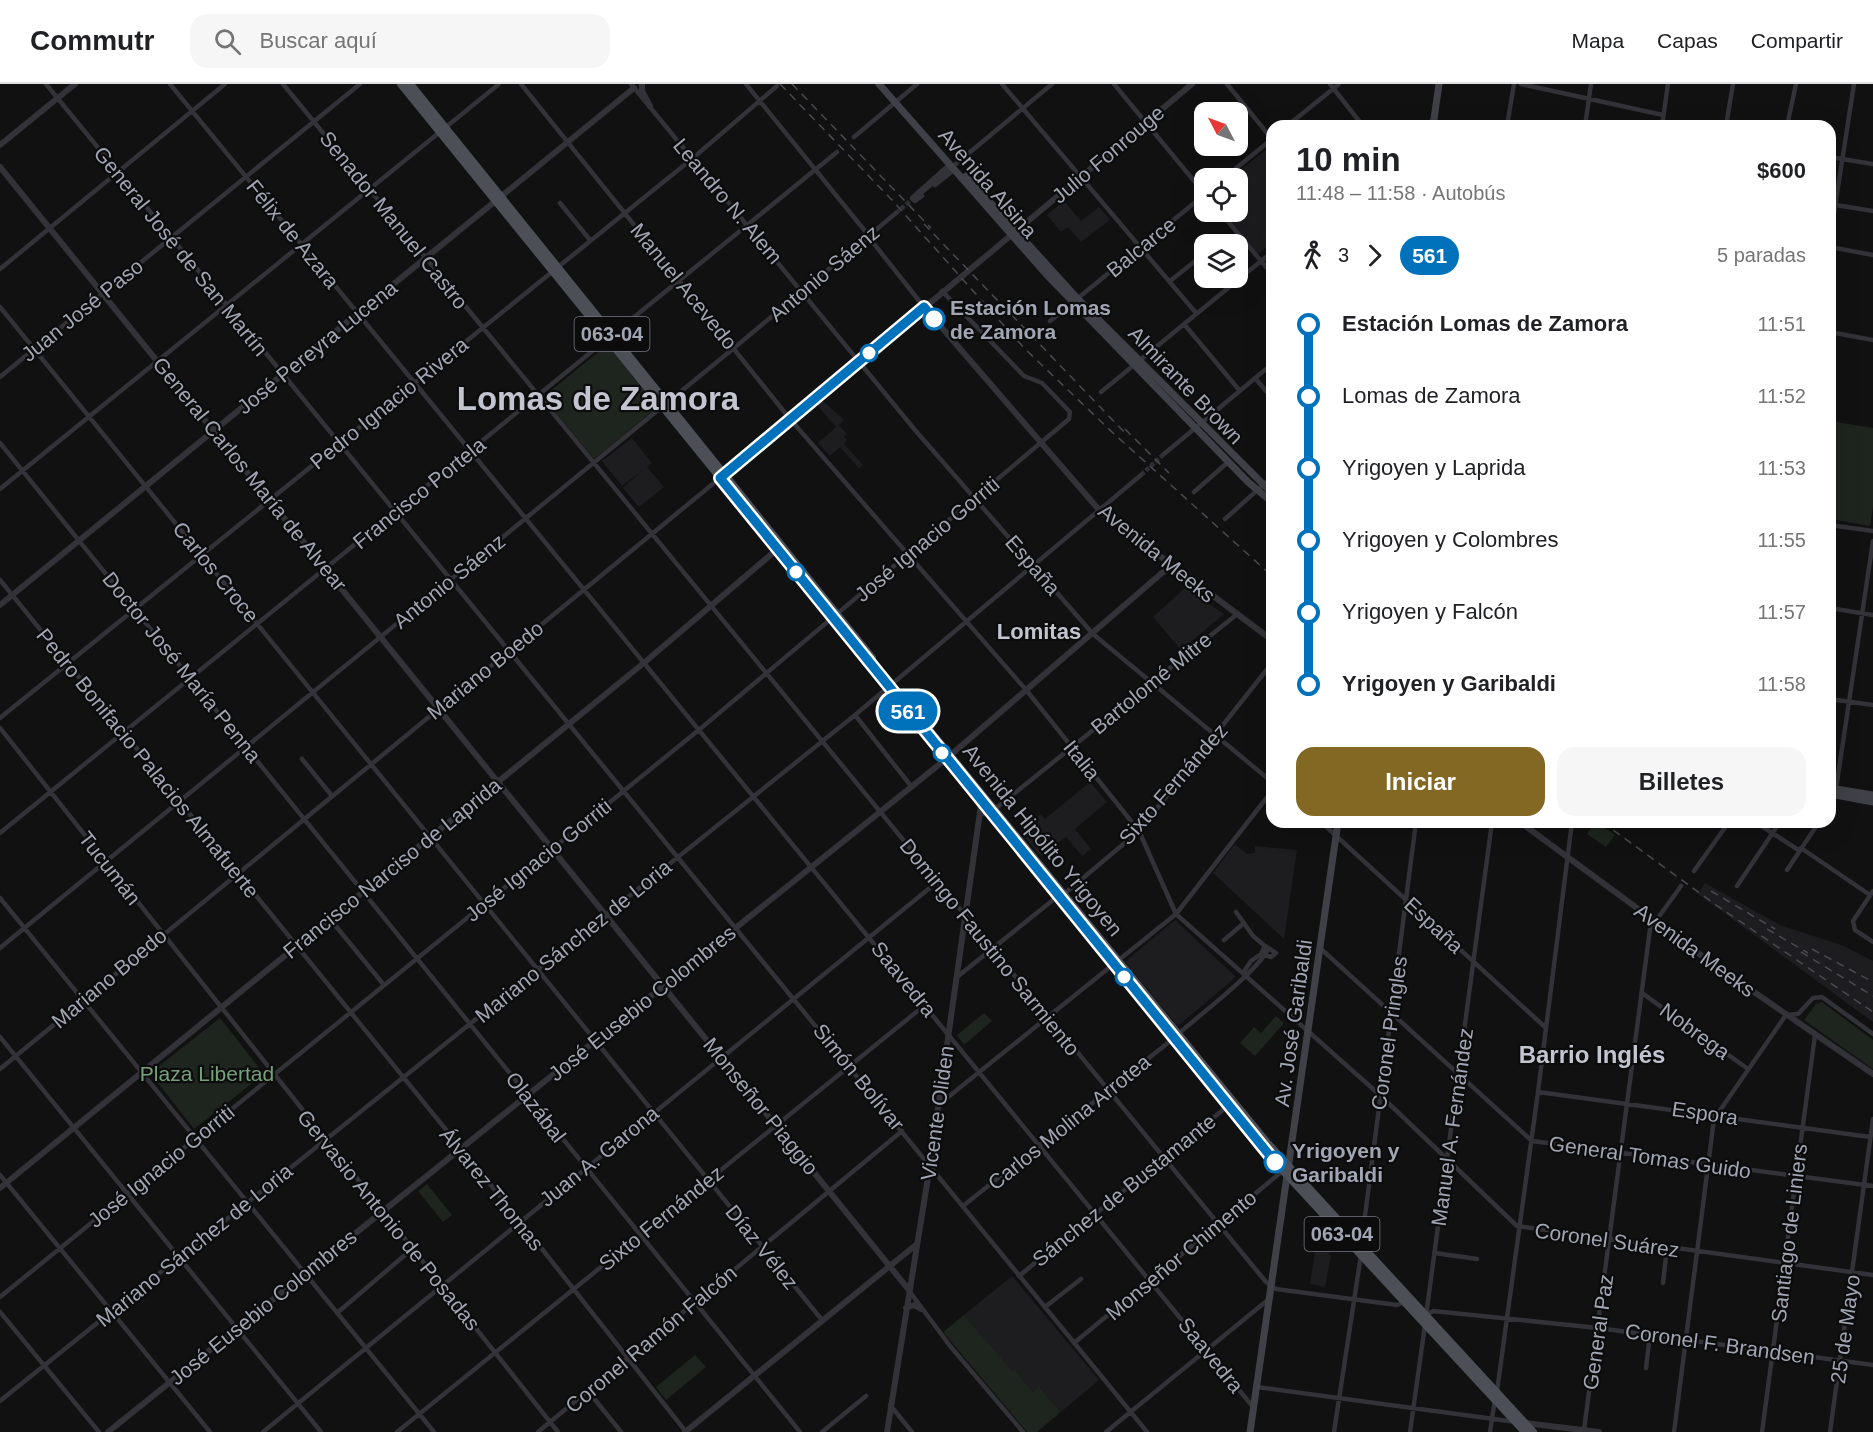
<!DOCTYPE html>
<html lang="es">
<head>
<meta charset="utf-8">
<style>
  body { margin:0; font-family:Helvetica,sans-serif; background:#f6f6f6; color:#202124; height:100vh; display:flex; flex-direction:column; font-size:22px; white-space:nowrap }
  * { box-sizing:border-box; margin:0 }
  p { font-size:20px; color:#757577 }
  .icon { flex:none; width:33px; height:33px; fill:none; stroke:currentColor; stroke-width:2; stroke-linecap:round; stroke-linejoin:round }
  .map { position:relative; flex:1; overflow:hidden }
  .panel { position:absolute; left:1266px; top:36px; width:570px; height:708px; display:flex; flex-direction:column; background:#fff; border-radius:18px; box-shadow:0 6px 24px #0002 }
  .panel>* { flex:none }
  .badge { padding:0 12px; border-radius:20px; font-size:21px; line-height:39px }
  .needle { width:39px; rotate:311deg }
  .buttons { position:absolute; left:1194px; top:18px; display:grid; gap:12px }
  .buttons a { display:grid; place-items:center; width:54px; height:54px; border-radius:12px; background:#fff; box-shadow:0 6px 24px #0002; font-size:30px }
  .map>.badge { position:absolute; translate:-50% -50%; box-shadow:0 0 0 3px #fff }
  .legs { display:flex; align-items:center; gap:9px; height:66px; padding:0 30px; font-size:20px }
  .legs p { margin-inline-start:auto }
  .head { display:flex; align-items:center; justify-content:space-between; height:102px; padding:0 30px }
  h1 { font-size:33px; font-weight:700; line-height:45px }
  .button { display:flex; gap:12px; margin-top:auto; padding:12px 30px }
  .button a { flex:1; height:69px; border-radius:18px; background:#826823; color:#fff; font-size:24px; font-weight:700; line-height:69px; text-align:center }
  .button a+a { background:#f6f6f6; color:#202124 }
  ul { padding:0 30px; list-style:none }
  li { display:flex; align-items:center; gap:21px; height:72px; font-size:22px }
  li i { display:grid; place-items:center; width:9px; height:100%; margin:0 8px; background:currentColor }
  li i::after { content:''; width:15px; height:15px; margin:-8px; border:4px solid; border-radius:50%; background:#fff }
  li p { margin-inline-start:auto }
  li:first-child i { background:linear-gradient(#0000 50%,currentColor 0) }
  li:last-child i { background:linear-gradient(currentColor 50%,#0000 0) }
  header { display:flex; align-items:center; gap:36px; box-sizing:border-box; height:84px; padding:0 30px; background:#fff; border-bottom:2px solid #e0e0e0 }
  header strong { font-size:28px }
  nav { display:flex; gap:33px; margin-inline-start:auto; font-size:21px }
  .search { width:420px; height:54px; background:#f6f6f6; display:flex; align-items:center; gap:15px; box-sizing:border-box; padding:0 21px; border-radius:18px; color:#757577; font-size:22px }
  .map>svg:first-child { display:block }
</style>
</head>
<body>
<header>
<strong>Commutr</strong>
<div class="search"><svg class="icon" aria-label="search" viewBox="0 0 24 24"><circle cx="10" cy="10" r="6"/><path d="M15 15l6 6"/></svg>Buscar aquí</div>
<nav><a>Mapa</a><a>Capas</a><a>Compartir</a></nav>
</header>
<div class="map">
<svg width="1873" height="1348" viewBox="0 0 1873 1348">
  <rect width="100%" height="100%" fill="#111112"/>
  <path fill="#1d1d1f" d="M1272,61V159L1258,170L1223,128H1238V94H1230Z
    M1064,117L1081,137L1099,123L1110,136L1081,158L1068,143L1061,148L1047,131Z
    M822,316L844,336L839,341L847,350L844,353L847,356L844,360L863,381L859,384L840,363L830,372L818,359L836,343L816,320Z
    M632,354L652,379L647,383L664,403L639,423L623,404L643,386L622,402L602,377Z
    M1186,503L1224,530L1181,566L1153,533Z
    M1090,698L1107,718L1075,745L1091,765L1082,772L1066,753L1041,773L1020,747L1040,730L1045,735Z
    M1235,760L1247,770L1255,769V762L1297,766L1284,855L1213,789Z
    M1705,799L1780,841L1844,862L1873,877V938L1698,810Z
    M1175,836L1236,893L1178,942L1125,878Z
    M1320,1134L1337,1153L1333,1156L1329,1171H1331L1325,1203L1310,1200Z
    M1012,1192L1099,1296L1061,1328L1040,1304L1033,1308L1015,1286L1012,1288L964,1231Z"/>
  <path fill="#1d251e" d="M607,261L658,323L594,375L543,313Z
    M1830,337L1873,344V423L1870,442L1830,435Z
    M1577,738H1596L1615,751L1606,763L1587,750L1593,741Z
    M1822,918L1873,956V985L1804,936L1816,920Z
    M984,929L992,937L964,961L957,951Z
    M1276,932L1284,939L1255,972L1240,959L1254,943L1261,949Z
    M220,934L264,990L194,1045L150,989Z
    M427,1100L452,1131L443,1138L418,1107Z
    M964,1231L1012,1287L1015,1286L1033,1308L1039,1303L1061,1328L1037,1348H1027L943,1248Z
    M695,1271L706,1283L666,1316L656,1303Z"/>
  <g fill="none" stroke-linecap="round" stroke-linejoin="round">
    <path stroke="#2e2f32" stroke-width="4.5" stroke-dasharray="4.5 2" stroke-linecap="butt" d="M896,129L914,114
      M1141,391L1164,370"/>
    <path stroke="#323238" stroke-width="4.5" d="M46,0L1147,1348
      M170,0L1253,1323
      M283,0L1266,1198L1276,1205L1397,1221L1405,1218
      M521,0L790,335L1027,607L1139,747L1176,830L1381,1012L1517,1142L1873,1191
      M631,0L915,346L1093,550L1272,698
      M746,0L865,147
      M1002,0L1196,229
      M1114,0L1204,109
      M1227,0L1272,55
      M1330,0L1363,42
      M1521,0L1663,31
      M1287,42L1339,0
      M1425,42L1433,36
      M1507,42L1514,0
      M1585,42L1591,0
      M1662,42L1668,0
      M1726,42L1733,0
      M1787,42L1796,0
      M854,53L917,0
      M1830,73L1873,80
      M1224,94L1272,55
      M935,101L954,86
      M922,112L915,117L912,114L949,81
      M916,113L1052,0
      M560,119L590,156
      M1836,121L1873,127
      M1220,128L1272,190
      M1830,155L1854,0
      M864,156H871L924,223
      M1830,163L1873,171
      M0,185L225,0
      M1170,197L1194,178
      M0,223L822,1236
      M1050,237L1204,111
      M1184,240L1240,307
      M1830,248L1873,256
      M0,293L360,0
      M1255,294L1272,314
      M1101,308L1272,168
      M0,359L800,1348
      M1164,370L1272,280
      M0,405L499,0
      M1194,408L1228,378
      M1225,435L1272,393
      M1830,441L1873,447
      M0,496L520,1137L686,1348
      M1830,524L1873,531
      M1830,615L1873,621
      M855,631L911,702
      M0,634L693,74L777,2
      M0,644L558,1348
      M302,675L332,712
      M1830,721L1836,705L1873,457
      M980,731L995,725L1236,531
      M1321,738L1546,944
      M1623,738L1627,741L1630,738
      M1760,741L1800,767
      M0,749L837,68
      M1801,764L1870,811
      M1787,786L1819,738
      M1694,787L1729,738
      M1737,802L1780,738
      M1873,807L1853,837L1855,846L1873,858
      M1064,810L1139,747L1272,579
      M0,814L434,1348
      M1236,828L1253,852L1265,862
      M330,835L384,901
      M1224,856L1244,839
      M0,864L734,264L896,129
      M1320,864L1532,1057L1873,1102
      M1243,889L1251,877L1261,870L1265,862L1276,869L1271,873L1265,871
      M957,893L1058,812
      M1642,909L1748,985
      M1178,950C1195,935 1264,882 1268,864
      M0,953L321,1348
      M0,985L720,394
      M1538,1008L1870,1053
      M937,1022L1176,830L1272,707
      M0,1091L210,1348
      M963,1122L1174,954
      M1359,1160L1362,1155L1416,738
      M1435,1169L1477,1175
      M1019,1192L1229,1021
      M1663,1199L1667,1164
      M910,1208L950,1262L1023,1348
      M0,1213L700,645L1069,335L1070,328L1042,299L1024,292L942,207
      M1045,1223L1081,1195
      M0,1228L99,1348
      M337,1229L412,1165
      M1427,1231L1433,1227L1598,1244L1873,1281
      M1426,1232L1492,738
      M1074,1259L1285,1085
      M1646,1284L1650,1251
      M1257,1303L1516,1338
      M588,1307L621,1348
      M1497,1307L1538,1008L1572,738
      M0,1317L855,631L1141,391
      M890,1321L912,1348
      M1584,1346L1650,845L1681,802
      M263,1348L937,798
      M397,1348L925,921
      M538,1348L902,1047
      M822,1348L866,1312
      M1106,1348L1269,1215
      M1334,1348L1361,1171
      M1410,1348L1425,1241
      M1490,1348L1495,1315
      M1674,1348L1714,1035L1786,931L1798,930L1813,914L1822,913L1873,950
      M1762,1348L1815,951
      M1830,1348L1873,1035"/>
    <path stroke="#323238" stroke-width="6" d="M642,0V7L650,22
      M0,61L75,0
      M0,83L909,1206
      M924,223L1100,427L1272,556
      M723,392L1192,0
      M0,521L634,4
      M1520,738L1709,877L1873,990
      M0,1104L645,578L781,462
      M906,1224L914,1221L921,1225
      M1525,1339L1599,1348
      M108,1348L946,675L1170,482
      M685,1348L917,1160
      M887,1348L930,1081L982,714"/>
    <path stroke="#404148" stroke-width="7" d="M879,0L1046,190L1248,398L1272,418
      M1433,42L1439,0
      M966,92L1078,215L1272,409
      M1830,704L1873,711
      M1830,710L1873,718
      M1250,1348L1338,738"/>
    <path stroke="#4d4f57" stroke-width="8" d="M401,0L1277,1080L1525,1348
      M410,0L872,574
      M903,614L1268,1060L1533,1348"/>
    <path stroke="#494a51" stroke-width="1.5" stroke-dasharray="8 6" stroke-linecap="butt" d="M780,0L891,115L1024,264L1112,348L1272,492
      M792,0L931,144
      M924,140L1128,352
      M1125,345L1169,389
      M1602,738L1716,821L1873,928
      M1711,807L1775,845
      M1767,845L1808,869
      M1812,865L1873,898
      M1801,868L1873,912"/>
  </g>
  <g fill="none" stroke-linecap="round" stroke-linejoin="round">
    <g stroke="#fff" stroke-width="14">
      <path id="line-1" d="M934,235L924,223L720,394L1275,1078"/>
    </g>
    <use href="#line-1" stroke="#0072bc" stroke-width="9"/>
  </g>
  <g fill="#fff" stroke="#0072bc" stroke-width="3">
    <circle cx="934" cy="235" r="10"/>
    <circle cx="869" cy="269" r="8"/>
    <circle cx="796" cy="488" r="8"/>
    <circle cx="942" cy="669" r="8"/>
    <circle cx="1124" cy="893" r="8"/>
    <circle cx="1275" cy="1078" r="10"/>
  </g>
  <g text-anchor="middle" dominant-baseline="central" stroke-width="4.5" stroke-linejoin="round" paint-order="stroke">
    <g fill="#0c0c0d" stroke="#747882" stroke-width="1.5">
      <rect x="574.5" y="233" width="75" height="34" rx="4.5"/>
      <rect x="1304.5" y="1133" width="75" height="34" rx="4.5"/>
    </g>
    <g font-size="20" font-weight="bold" fill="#a1a6b4">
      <text x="612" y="250">063-04</text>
      <text x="1342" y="1150">063-04</text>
    </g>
    <g font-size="21" fill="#a1a6b4" stroke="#0c0c0d">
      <text transform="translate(1108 70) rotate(-40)">Julio Fonrouge</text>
      <text transform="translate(988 99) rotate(49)">Avenida Alsina</text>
      <text transform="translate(728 117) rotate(50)">Leandro N. Alem</text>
      <text transform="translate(394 136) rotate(51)">Senador Manuel Castro</text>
      <text transform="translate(293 150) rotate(51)">Félix de Azara</text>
      <text transform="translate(1141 163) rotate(-39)">Balcarce</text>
      <text transform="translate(181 167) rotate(51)">General José de San Martín</text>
      <text transform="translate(824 189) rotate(-40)">Antonio Sáenz</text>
      <text transform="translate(684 202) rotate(51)">Manuel Acevedo</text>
      <text transform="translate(82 226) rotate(-39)">Juan José Paso</text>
      <text transform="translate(317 263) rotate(-39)">José Pereyra Lucena</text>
      <text transform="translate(1186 301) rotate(46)">Almirante Brown</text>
      <text transform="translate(389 319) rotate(-39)">Pedro Ignacio Rivera</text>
      <text transform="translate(250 390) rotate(51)">General Carlos María de Alvear</text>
      <text transform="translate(419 409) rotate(-39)">Francisco Portela</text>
      <text transform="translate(927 455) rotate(-40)">José Ignacio Gorriti</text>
      <text transform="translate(1157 469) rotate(39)">Avenida Meeks</text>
      <text transform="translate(1033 481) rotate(49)">España</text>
      <text transform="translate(216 488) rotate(51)">Carlos Croce</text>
      <text transform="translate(449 497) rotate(-39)">Antonio Sáenz</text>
      <text transform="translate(182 583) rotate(51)">Doctor José María Penna</text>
      <text transform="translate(485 586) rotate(-39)">Mariano Boedo</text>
      <text transform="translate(1151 599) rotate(-39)">Bartolomé Mitre</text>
      <text transform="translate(1082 676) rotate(51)">Italia</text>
      <text transform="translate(148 679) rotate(51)">Pedro Bonifacio Palacios Almafuerte</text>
      <text transform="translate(1173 700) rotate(-49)">Sixto Fernández</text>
      <text transform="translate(1043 756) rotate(51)">Avenida Hipólito Yrigoyen</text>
      <text transform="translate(538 776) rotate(-39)">José Ignacio Gorriti</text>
      <text transform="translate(110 784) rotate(52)">Tucumán</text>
      <text transform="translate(392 784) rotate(-39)">Francisco Narciso de Laprida</text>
      <text transform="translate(1434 841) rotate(43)">España</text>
      <text transform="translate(573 857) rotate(-39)">Mariano Sánchez de Loria</text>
      <text transform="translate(990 863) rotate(51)">Domingo Faustino Sarmiento</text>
      <text transform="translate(1695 866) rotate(36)">Avenida Meeks</text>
      <text transform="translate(109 894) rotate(-40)">Mariano Boedo</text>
      <text transform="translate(904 895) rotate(51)">Saavedra</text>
      <text transform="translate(642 919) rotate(-39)">José Eusebio Colombres</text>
      <text transform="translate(1293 939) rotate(-82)">Av. José Garibaldi</text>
      <text transform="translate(1695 947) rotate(36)">Nobrega</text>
      <text transform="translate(1389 949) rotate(-82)">Coronel Pringles</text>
      <text transform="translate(859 993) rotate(51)">Simón Bolívar</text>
      <text transform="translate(761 1022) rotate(51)">Monseñor Piaggio</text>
      <text transform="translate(536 1023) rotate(52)">Olazábal</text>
      <text transform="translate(937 1029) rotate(-82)">Vicente Oliden</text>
      <text transform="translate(1705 1029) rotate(8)">Espora</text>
      <text transform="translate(1069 1038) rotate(-39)">Carlos Molina Arrotea</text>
      <text transform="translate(1452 1043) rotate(-82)">Manuel A. Fernández</text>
      <text transform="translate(599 1072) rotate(-39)">Juan A. Garona</text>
      <text transform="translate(1650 1073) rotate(8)">General Tomas Guido</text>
      <text transform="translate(161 1082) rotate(-39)">José Ignacio Gorriti</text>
      <text transform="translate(492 1105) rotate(51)">Álvarez Thomas</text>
      <text transform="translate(1124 1106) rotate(-39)">Sánchez de Bustamante</text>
      <text transform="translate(661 1134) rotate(-39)">Sixto Fernández</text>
      <text transform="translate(389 1136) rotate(51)">Gervasio Antonio de Posadas</text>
      <text transform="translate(1789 1149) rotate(-83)">Santiago de Liniers</text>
      <text transform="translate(1607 1156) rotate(8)">Coronel Suárez</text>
      <text transform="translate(194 1161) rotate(-39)">Mariano Sánchez de Loria</text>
      <text transform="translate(762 1163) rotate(51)">Díaz Vélez</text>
      <text transform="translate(1181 1171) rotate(-40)">Monseñor Chimento</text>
      <text transform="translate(263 1223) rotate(-39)">José Eusebio Colombres</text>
      <text transform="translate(1845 1245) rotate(-82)">25 de Mayo</text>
      <text transform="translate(1598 1248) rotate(-82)">General Paz</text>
      <text transform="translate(651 1255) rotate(-40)">Coronel Ramón Falcón</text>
      <text transform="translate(1720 1260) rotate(8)">Coronel F. Brandsen</text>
      <text transform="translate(1211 1271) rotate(51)">Saavedra</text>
    </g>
    <g font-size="21" font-weight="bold" fill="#a1a6b4" stroke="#0c0c0d" text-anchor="start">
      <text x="950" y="223">Estación Lomas<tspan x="950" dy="24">de Zamora</tspan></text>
      <text x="1292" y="1066">Yrigoyen y<tspan x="1292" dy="24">Garibaldi</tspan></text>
    </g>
    <g font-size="21" fill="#77a07c" stroke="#0c0c0d">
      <text x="207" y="989">Plaza Libertad</text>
    </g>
    <g font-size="22" font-weight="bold" fill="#c2c5d0" stroke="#0c0c0d">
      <text x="1039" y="547">Lomitas</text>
    </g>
    <g font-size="24" font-weight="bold" fill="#c2c5d0" stroke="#0c0c0d">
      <text x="1592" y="970">Barrio Inglés</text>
    </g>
    <g font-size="33" font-weight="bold" fill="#c2c5d0" stroke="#0c0c0d">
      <text x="598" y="314">Lomas de Zamora</text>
    </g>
  </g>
</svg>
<div class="buttons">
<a><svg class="needle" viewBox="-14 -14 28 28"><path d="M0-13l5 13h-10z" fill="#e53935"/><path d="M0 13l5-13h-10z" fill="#757577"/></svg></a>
<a><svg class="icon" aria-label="locate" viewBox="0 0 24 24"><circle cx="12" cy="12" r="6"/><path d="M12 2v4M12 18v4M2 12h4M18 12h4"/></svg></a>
<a><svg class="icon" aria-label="layers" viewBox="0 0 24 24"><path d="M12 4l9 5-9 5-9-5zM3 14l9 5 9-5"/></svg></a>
</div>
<b class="badge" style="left:908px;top:627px;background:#0072bc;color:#fff">561</b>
<section class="panel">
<div class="head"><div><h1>10 min</h1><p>11:48 – 11:58 · Autobús</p></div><b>$600</b></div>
<div class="legs"><svg class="icon" aria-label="walk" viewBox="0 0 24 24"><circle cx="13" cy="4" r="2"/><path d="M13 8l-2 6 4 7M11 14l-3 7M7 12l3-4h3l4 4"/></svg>3<svg class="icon" aria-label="forward" viewBox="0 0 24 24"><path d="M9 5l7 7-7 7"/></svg><b class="badge" style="background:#0072bc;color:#fff">561</b><p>5 paradas</p></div>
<ul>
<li><i style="color:#0072bc"></i><b>Estación Lomas de Zamora</b><p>11:51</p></li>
<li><i style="color:#0072bc"></i><span>Lomas de Zamora</span><p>11:52</p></li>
<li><i style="color:#0072bc"></i><span>Yrigoyen y Laprida</span><p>11:53</p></li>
<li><i style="color:#0072bc"></i><span>Yrigoyen y Colombres</span><p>11:55</p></li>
<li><i style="color:#0072bc"></i><span>Yrigoyen y Falcón</span><p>11:57</p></li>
<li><i style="color:#0072bc"></i><b>Yrigoyen y Garibaldi</b><p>11:58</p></li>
</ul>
<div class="button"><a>Iniciar</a><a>Billetes</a></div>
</section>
</div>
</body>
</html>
